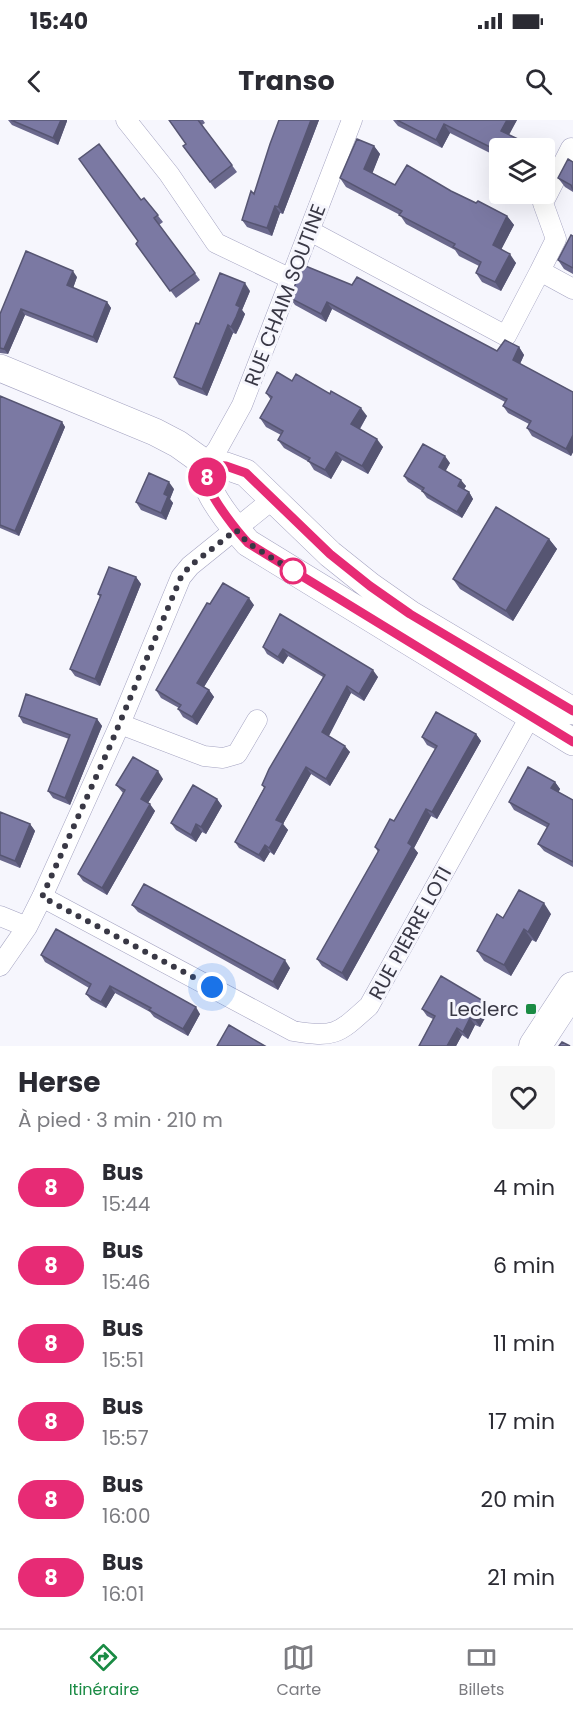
<!DOCTYPE html>
<html lang="fr">
<head>
<meta charset="utf-8">
<style>
  body { margin:0; font-family:Poppins,sans-serif; background:#f7f7f7; color:#2b2b33; height:100vh; display:flex; flex-direction:column; font-size:22px; white-space:nowrap }
  * { box-sizing:border-box; margin:0 }
  p { font-size:20px; color:#7c7c81 }
  .icon { flex:none; width:33px; height:33px; fill:none; stroke:currentColor; stroke-width:2; stroke-linecap:round; stroke-linejoin:round }
  .map { position:relative; height:926px; overflow:hidden }
  .side { display:flex; flex-direction:column; background:#fff; flex:1 }
  .side>* { flex:none }
  .badge { padding:0 12px; border-radius:20px; font-size:21px; line-height:39px }
  .fabs { position:absolute; left:489px; top:18px; display:grid; gap:12px }
  .fabs a { display:grid; place-items:center; width:66px; height:66px; border-radius:6px; background:#fff; box-shadow:0 6px 24px #0002; font-size:30px }
  .you { position:absolute; width:30px; height:30px; margin:-15px; border:4px solid #fff; border-radius:50%; background:#1a73e8; box-shadow:0 0 0 9px #1a73e833 }
  .map>.badge { position:absolute; translate:-50% -50%; box-shadow:0 0 0 3px #fff }
  .round { display:grid; place-items:center; flex:none; width:63px; height:63px; border-radius:6px; background:#f7f7f7 }
  .overview { display:flex; align-items:center; justify-content:space-between; height:102px; padding:0 18px }
  h1 { font-size:28px; font-weight:700; line-height:45px }
  ul { padding:0; list-style:none }
  li { display:flex; align-items:center; gap:18px; height:78px; padding:0 18px }
  li div { flex:1 }
  li b { display:block; font-size:22px }
  li em { font-style:normal }
  li .badge { min-width:66px; font-weight:700; text-align:center }
  .status { display:flex; justify-content:space-between; align-items:center; height:42px; padding:0 30px; background:#fff; direction:ltr }
  .status svg { height:16px; fill:currentColor }
  header { display:flex; justify-content:space-between; align-items:center; height:78px; padding:0 18px; background:#fff; font-size:27px; font-weight:700 }
  .dock { display:flex; justify-content:space-around; align-items:center; height:84px; border-top:2px solid #e1e1e2; background:#fff; font-size:16px; color:#7c7c81 }
  .dock a { display:grid; justify-items:center; gap:3px }
  .dock .selected { color:#1a8b44 }
  .map>svg:first-child { display:block }
</style>
</head>
<body>
<div class="status"><b>15:40</b><svg viewBox="0 0 49 12"><path d="M0 12V9h3v3zM5 12V6h3v6zM10 12V3h3v9zM15 12V0h3v12zM26 1h20v11H26zM47 4h2v5h-2z"/></svg></div>
<header><svg class="icon" aria-label="back" viewBox="0 0 24 24"><path d="M15 5l-7 7 7 7"/></svg>Transo<svg class="icon" aria-label="search" viewBox="0 0 24 24"><circle cx="10" cy="10" r="6"/><path d="M15 15l6 6"/></svg></header>
<div class="map">
<svg width="573" height="926" viewBox="0 0 573 926">
  <rect width="100%" height="100%" fill="#f6f6fd"/>
  <g fill="none" stroke-linecap="round" stroke-linejoin="round">
    <g stroke="#a4a3c1" stroke-width="21">
      <path id="street" d="M126,0L169,54L216,123L291,159
        M310,111L506,216L540,151L573,169
        M540,151L556,119L543,83L571,28
        M206,344L217,330L242,285L352,0
        M120,604L204,636L223,638L237,634L257,600
        M42,777L293,911C335,918 338,914 369,886L536,586
        M0,796L27,807
        M0,846L27,807L42,777L120,604L181,457L190,446L273,379"/>
    </g>
    <g stroke="#a4a3c1" stroke-width="28">
      <path id="secondary" d="M0,248L155,312L178,324L206,344L226,346L246,353L330,434L370,466L410,494L573,591
        M206,344C206,352 206,360 209,368C215,384 236,410 248,423L573,622"/>
    </g>
    <g stroke="#a4a3c1" stroke-width="33">
      <path id="primary" d="M535,926L573,868"/>
    </g>
    <use href="#street" stroke="#fff" stroke-width="20"/>
    <use href="#secondary" stroke="#fff" stroke-width="27"/>
    <use href="#primary" stroke="#fff" stroke-width="32"/>
  </g>
  <path fill="#6a688c" d="M8,0H67V1L58,25L12,5Z
    M169,0H203L205,3L202,5L237,52L215,69L183,26L186,24Z
    M279,0H319L283,94L280,93L272,116L247,107L242,100L254,74Z
    M393,0H517L500,28V38L450,13L442,28L398,6Z
    M374,26L380,34L372,53L395,65L451,71L476,83L507,96L514,105L501,129L516,143L501,171L482,162L476,153L479,146L459,136L455,130L406,104L400,95L346,67L340,58Z
    M573,42V72L565,67L558,58Z
    M144,78L163,102L159,105L200,160L176,178L136,124L138,122L141,80Z
    M573,116V154L564,149L558,140Z
    M303,145L497,231L519,227L524,235L520,244L573,272V332L571,336L532,316L527,308L529,304L508,293L503,286L505,282L332,189L326,202L295,185L290,178Z
    M77,157L73,168L107,182L111,188L97,223L25,195L8,234L0,233V194Z
    M250,171L242,190L245,194L241,204L236,214L233,213L207,276L179,265L174,257L199,204Z
    M292,261L367,296L360,309L383,327L368,354L342,340L331,359L314,350L309,342L284,328L278,320L281,315L266,307L260,298L271,280L266,273Z
    M0,276L62,302L65,307L19,416L0,408Z
    M450,343L445,351L466,366L464,369L469,372L473,379L462,398L427,378L422,371L408,362L404,356Z
    M174,369L170,379L173,383L166,400L141,390L136,382Z
    M549,419L557,429L513,501L460,469L453,459Z
    M136,457L141,464L100,566L75,556L70,549L100,477L98,474Z
    M210,484L254,485L204,567L209,570L214,577L197,605L183,597L178,589L179,588L161,578L156,570Z
    M280,494L378,557L364,581L351,573L329,616L350,632L330,666L311,654L283,704L288,710L274,735L270,732L264,742L239,728L235,722L264,668L262,665L323,557L288,536L283,544L267,534L263,527Z
    M19,596L97,599L102,606L70,685L53,678L48,671L69,619L23,603Z
    M476,614L481,621L437,699L431,696L414,728L418,733L347,861L322,846L317,839L378,732L375,727L394,701L435,629L427,625L422,617Z
    M163,659L148,683L155,691L107,775L83,761L78,754L123,673L116,665Z
    M555,662L560,669L558,672L573,680V747L544,731L538,724L548,708L514,690L509,682Z
    M217,679L222,686L206,714L202,712L196,722L176,710L171,703Z
    M0,692L30,704L35,711L20,748L0,740Z
    M132,785L290,848L278,870L138,792Z
    M551,794L536,822L532,820L511,856L484,841L477,831L503,798Z
    M41,835L200,894L188,916L154,897L150,892L115,873L106,888L91,880L86,874L89,868L45,842Z
    M485,882L490,889L480,907L475,905L468,919L462,915L456,926H419L433,899L427,896L422,889Z"/>
  <path fill="#565572" d="M61,0H67V1L58,25L53,18Z
    M311,0H319L283,94L278,87Z
    M507,0H517L507,19L501,11Z
    M444,4L450,13L442,28L436,20Z
    M374,26L380,34L371,57L364,49Z
    M545,32L551,41L544,54Z
    M275,86L280,93L272,116L267,108Z
    M507,96L514,105L499,134L493,125Z
    M510,134L516,143L501,171L495,162Z
    M73,151L77,157L72,171L67,165Z
    M245,163L250,171L242,190L245,194L236,214L231,207L236,185Z
    M107,182L111,188L97,223L93,217Z
    M327,182L332,189L326,202L321,194Z
    M21,189L25,195L8,234L4,229Z
    M228,205L233,213L207,276L202,269Z
    M519,227L524,235L518,248L513,240Z
    M361,288L367,296L357,313L351,304Z
    M62,302L65,307L19,416L15,411Z
    M573,315V332L571,336L566,329Z
    M377,319L383,327L368,354L362,346Z
    M336,332L342,340L331,359L325,350Z
    M445,336L450,343L444,354L439,347Z
    M461,360L466,366L462,373L458,366Z
    M169,362L174,369L170,379L173,383L166,400L161,393L164,374Z
    M469,372L473,379L462,398L457,392Z
    M549,419L557,429L513,501L506,491Z
    M136,457L141,464L100,566L95,559Z
    M249,478L254,485L202,570L197,563Z
    M283,529L288,536L283,544L278,537Z
    M373,550L378,557L364,581L359,574Z
    M347,566L351,573L327,619L322,612Z
    M209,570L214,577L197,605L192,597Z
    M97,599L102,606L70,685L65,678Z
    M476,614L481,621L437,699L432,692Z
    M345,626L350,632L330,666L326,659Z
    M306,647L311,654L283,704L288,710L274,735L269,728L276,700Z
    M158,651L163,659L146,686L141,679Z
    M555,662L560,669L557,676L551,668Z
    M217,679L222,686L206,714L201,707Z
    M150,684L155,691L107,775L102,768Z
    M426,689L431,696L414,728L418,733L347,861L342,853L408,723Z
    M30,704L35,711L20,748L15,741Z
    M196,704L202,712L196,722L191,715Z
    M265,725L270,732L264,742L259,735Z
    M544,783L551,794L536,822L528,812Z
    M524,809L532,820L511,856L504,845Z
    M285,840L290,848L278,870L273,862Z
    M110,866L115,873L106,888L101,882Z
    M485,882L490,889L480,907L475,900Z
    M196,887L200,894L188,916L183,909Z
    M470,898L475,905L468,919L463,912Z
    M457,908L462,915L456,926H447Z"/>
  <path fill="#7b79a3" stroke="#565572" stroke-width="1.5" d="M11,0H61L53,18Z
    M169,0H198L232,45L210,62L183,26L186,24Z
    M279,0H311L278,87L275,86L267,108L242,100L251,71L254,74L270,24Z
    M397,0H507L501,11L537,28H500V32L444,4L436,20Z
    M357,19L374,26L364,49L395,65L407,45L451,71L476,83L478,81L507,96L493,125L510,134L495,162L476,153L481,142L453,127L455,124L399,95L402,91L340,58Z
    M99,24L141,80L144,78L158,95L154,98L195,153L170,171L136,124L138,121L79,39Z
    M568,39L573,42V70L571,65L558,58Z
    M571,115L573,116V148L558,140Z
    M26,131L73,151L67,165L107,182L93,217L21,189L4,229L0,228V194Z
    M303,145L352,165L357,157L497,231L505,220L519,227L513,240L573,272V315L566,329L527,308L531,301L503,286L507,279L327,182L321,194L290,178Z
    M220,153L245,163L236,185L240,187L236,197L231,207L228,205L202,269L174,257L196,203L199,204Z
    M277,252L292,261L296,254L330,274L331,271L361,288L351,304L377,319L362,346L336,332L325,350L308,341L310,338L278,320L283,311L260,298L272,277L266,273Z
    M0,276L62,302L15,411L0,405Z
    M423,324L445,336L439,347L461,360L458,366L469,372L457,392L422,371L424,368L404,356Z
    M149,353L169,362L164,374L168,376L161,393L136,382Z
    M496,387L549,419L506,491L453,459Z
    M109,447L136,457L95,559L70,549L101,475L98,474Z
    M223,463L249,478L197,563L209,570L192,597L178,589L181,585L156,570L207,483L210,484Z
    M280,494L373,550L359,574L347,566L322,612L345,626L326,659L306,647L276,700L283,703L269,728L265,725L259,735L235,722L265,667L262,665L269,649L325,555L283,529L278,537L263,527Z
    M26,574L97,599L65,678L48,671L70,615L19,596Z
    M436,592L476,614L432,692L426,689L408,723L412,726L342,853L317,839L379,730L375,727L390,699L394,701L437,626L422,617Z
    M133,637L158,651L141,679L150,684L102,768L78,754L125,670L116,665Z
    M528,647L555,662L551,668L573,680V742L538,724L549,704L509,682Z
    M193,665L217,679L201,707L196,704L191,715L171,703Z
    M0,692L30,704L15,741L0,735Z
    M144,764L285,840L273,862L132,785Z
    M519,770L544,783L528,812L524,809L504,845L477,831L497,794L503,798Z
    M56,809L196,887L183,909L149,890L151,888L110,866L101,882L86,874L91,864L41,835Z
    M441,856L485,882L475,900L470,898L463,912L457,908L447,926H419L435,896L422,889Z
    M229,905L265,926H217Z
    M562,922L570,926H559Z"/>
  <g fill="none" stroke-linecap="round" stroke-linejoin="round">
    <g stroke="#fff" stroke-width="14">
      <path id="line" d="M573,591L410,494L370,466L330,434L246,353L226,346L206,344C206,352 206,360 209,368C216,384 236,410 248,423L573,622"/>
    </g>
    <use href="#line" stroke="#e72b75" stroke-width="9"/>
    <path stroke="#393845" stroke-width="6" stroke-dasharray="0 10.8" d="M212,867L42,777L110,626L181,457L190,446L236,410L248,423L293,451"/>
  </g>
  <circle fill="#fff" stroke="#e72b75" stroke-width="3" cx="293" cy="451" r="12"/>
  <rect fill="#1a8b44" stroke="#f6f6fd" stroke-width="2" x="525" y="883" width="12" height="12" rx="3"/>
  <g text-anchor="middle" dominant-baseline="central" stroke-width="6" stroke-linejoin="round" paint-order="stroke">
    <g font-size="20" fill="#393845" stroke="#f6f6fd">
      <text transform="translate(285 175) rotate(-69)">RUE CHAIM SOUTINE</text>
      <text transform="translate(410 813) rotate(-61)">RUE PIERRE LOTI</text>
    </g>
    <g font-size="20" fill="#393845" stroke="#f6f6fd" text-anchor="end">
      <text x="519" y="889">Leclerc</text>
    </g>
  </g>
</svg>
<div class="fabs">
<a><svg class="icon" aria-label="layers" viewBox="0 0 24 24"><path d="M12 4l9 5-9 5-9-5zM3 14l9 5 9-5"/></svg></a>
</div>
<div class="you" style="left:212px;top:867px"></div>
<b class="badge" style="left:207px;top:357px;background:#e72b75;color:#fff">8</b>
</div>
<section class="side">
<div class="overview"><div><h1>Herse</h1><p>À pied · 3 min · 210 m</p></div><a class="round"><svg class="icon" aria-label="heart" viewBox="0 0 24 24"><path d="M12 20l-8-8c-3-5 5-10 8-4 3-6 11-1 8 4z"/></svg></a></div>
<ul>
<li><span class="badge" style="background:#e72b75;color:#fff">8</span><div><b>Bus</b><p>15:44</p></div><em>4 min</em></li>
<li><span class="badge" style="background:#e72b75;color:#fff">8</span><div><b>Bus</b><p>15:46</p></div><em>6 min</em></li>
<li><span class="badge" style="background:#e72b75;color:#fff">8</span><div><b>Bus</b><p>15:51</p></div><em>11 min</em></li>
<li><span class="badge" style="background:#e72b75;color:#fff">8</span><div><b>Bus</b><p>15:57</p></div><em>17 min</em></li>
<li><span class="badge" style="background:#e72b75;color:#fff">8</span><div><b>Bus</b><p>16:00</p></div><em>20 min</em></li>
<li><span class="badge" style="background:#e72b75;color:#fff">8</span><div><b>Bus</b><p>16:01</p></div><em>21 min</em></li>
</ul>
</section>
<nav class="dock">
<a class="selected"><svg class="icon" aria-label="directions" viewBox="0 0 24 24"><path d="M12 3l9 9-9 9-9-9zM9 14v-3h6M13 9l2 2-2 2"/></svg>Itinéraire</a>
<a><svg class="icon" aria-label="map" viewBox="0 0 24 24"><path d="M3 6l6-2 6 2 6-2v14l-6 2-6-2-6 2zM9 4v14M15 6v14"/></svg>Carte</a>
<a><svg class="icon" aria-label="tickets" viewBox="0 0 24 24"><path d="M3 7h18v10H3zM15 7v10"/></svg>Billets</a>
</nav>
</body>
</html>
